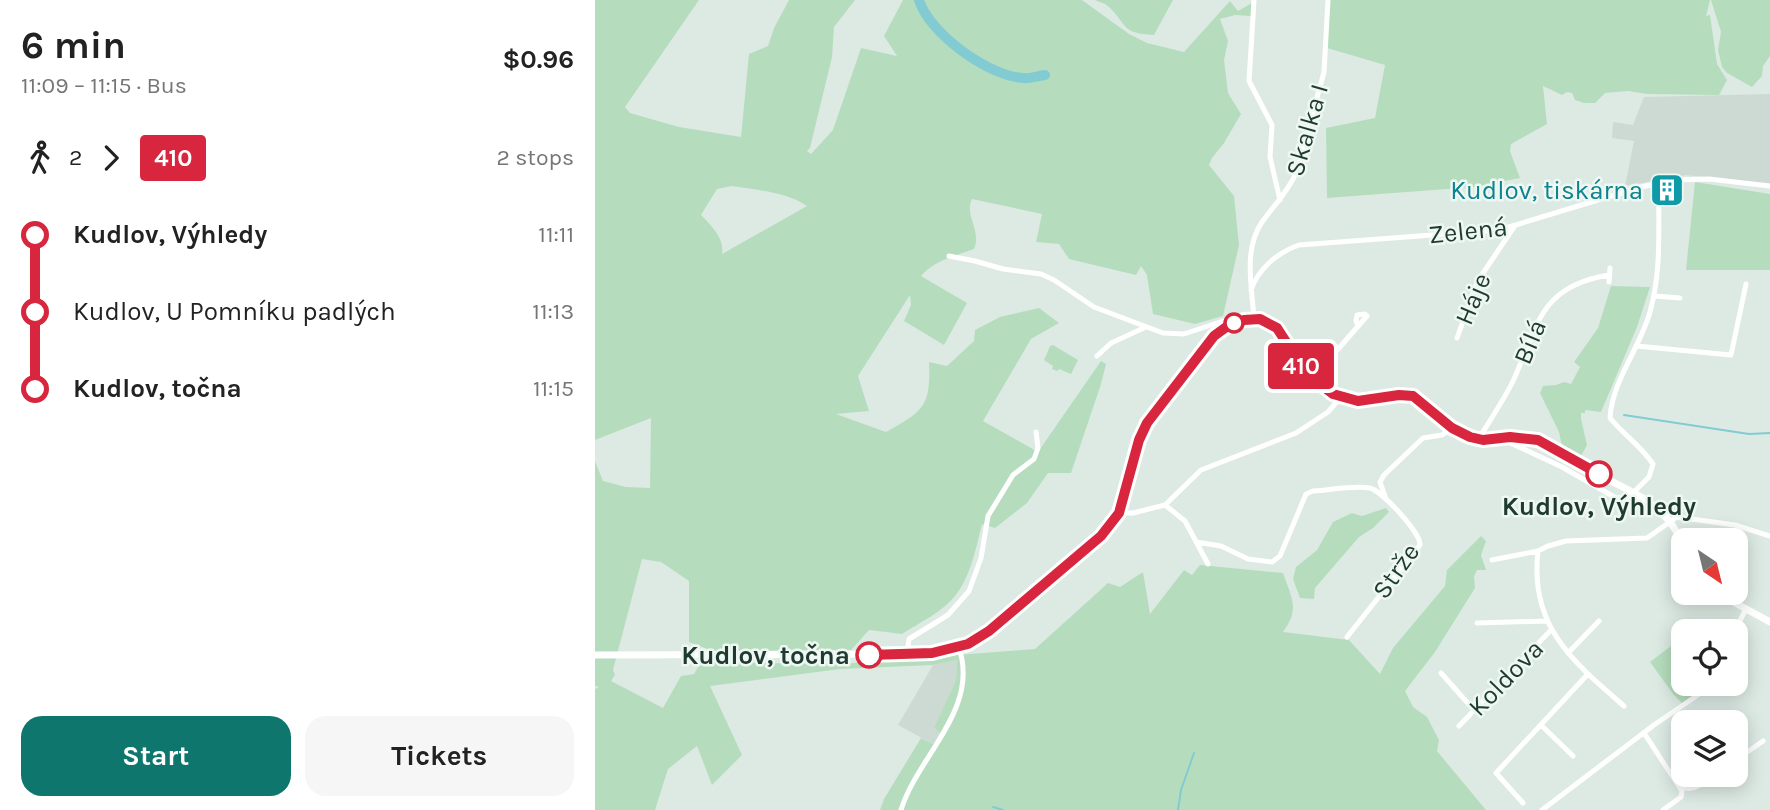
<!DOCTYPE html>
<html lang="en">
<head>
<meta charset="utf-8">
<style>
  body { margin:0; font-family:Karla,sans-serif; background:#f6f6f6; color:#222; height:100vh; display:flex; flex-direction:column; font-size:26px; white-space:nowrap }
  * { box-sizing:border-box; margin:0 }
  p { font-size:23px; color:#767676 }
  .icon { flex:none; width:38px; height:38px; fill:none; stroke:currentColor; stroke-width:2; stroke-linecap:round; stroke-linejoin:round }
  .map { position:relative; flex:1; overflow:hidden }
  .drawer { display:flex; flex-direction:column; background:#fff; width:595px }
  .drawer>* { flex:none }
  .badge { padding:0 14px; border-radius:5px; font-size:24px; line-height:46px }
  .needle { width:46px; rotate:145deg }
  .tools { position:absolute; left:1076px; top:528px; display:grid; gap:14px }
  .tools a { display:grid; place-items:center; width:77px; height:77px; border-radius:14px; background:#fff; box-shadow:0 4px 18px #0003; font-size:35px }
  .map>.badge { position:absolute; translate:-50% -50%; box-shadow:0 0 0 4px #fff }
  .legs { display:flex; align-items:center; gap:10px; height:77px; padding:0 21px; font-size:23px }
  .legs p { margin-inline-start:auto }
  .overview { display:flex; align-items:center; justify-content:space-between; height:119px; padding:0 21px }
  h1 { font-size:38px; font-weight:700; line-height:52px }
  .button { display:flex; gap:14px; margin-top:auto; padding:14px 21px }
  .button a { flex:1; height:80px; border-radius:21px; background:#0f766e; color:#fff; font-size:28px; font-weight:700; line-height:80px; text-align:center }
  .button a+a { background:#f6f6f6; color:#222 }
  ul { padding:0 21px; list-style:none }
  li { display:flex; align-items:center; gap:24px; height:77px; font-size:26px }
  li i { display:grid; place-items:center; width:10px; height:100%; margin:0 9px; background:currentColor }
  li i::after { content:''; width:18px; height:18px; margin:-9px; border:5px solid; border-radius:50%; background:#fff }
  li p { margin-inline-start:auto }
  li:first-child i { background:linear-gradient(#0000 50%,currentColor 0) }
  li:last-child i { background:linear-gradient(currentColor 50%,#0000 0) }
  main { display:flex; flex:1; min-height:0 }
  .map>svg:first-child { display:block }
</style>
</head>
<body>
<main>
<section class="drawer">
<div class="overview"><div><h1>6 min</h1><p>11:09 – 11:15 · Bus</p></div><b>$0.96</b></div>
<div class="legs"><svg class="icon" aria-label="walk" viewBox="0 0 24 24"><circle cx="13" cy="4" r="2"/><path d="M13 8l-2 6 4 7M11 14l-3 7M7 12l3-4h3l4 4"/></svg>2<svg class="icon" aria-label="forward" viewBox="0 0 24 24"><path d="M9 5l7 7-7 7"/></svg><b class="badge" style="background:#d7263d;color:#fff">410</b><p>2 stops</p></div>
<ul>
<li><i style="color:#d7263d"></i><b>Kudlov, Výhledy</b><p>11:11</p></li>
<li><i style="color:#d7263d"></i><span>Kudlov, U Pomníku padlých</span><p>11:13</p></li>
<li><i style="color:#d7263d"></i><b>Kudlov, točna</b><p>11:15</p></li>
</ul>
<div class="button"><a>Start</a><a>Tickets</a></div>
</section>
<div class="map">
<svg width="1175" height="810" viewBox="0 0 1175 810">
  <rect width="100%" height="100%" fill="#ddeae4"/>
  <path fill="#ccdad3" d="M1175,94V184L1091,175L1030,186L1039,141L1017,138L1018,122L1038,125L1049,97Z
    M362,660L361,680L339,729L345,732L338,744L303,725L338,665Z"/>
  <path fill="#b5ddbd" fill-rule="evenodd" d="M0,0H104L30,107L35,113L84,127L146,137L154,54L173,46L179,28L194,0H260L239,27L237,57L215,148L212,151L216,154L238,130L266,48L302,56L289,36L308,0H487L534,34L552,43L589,52L635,1L643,11L657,3L656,16L640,15L625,19L633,41L629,60L633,93L646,114L629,143L617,158L614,165L639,196L644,245L628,316L600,324L558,314L552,275L546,266L541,275L474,259L464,244L441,242L447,214L377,199C369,216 387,230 379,249C360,256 340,260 326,276L372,303L349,345L309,321L316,305L315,295L263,376L274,411L241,414L291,432C328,411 336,407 334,362L352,366L379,341L380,330L405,317L444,308L464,323L436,339L388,421L443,452L506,361L511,364L506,384L476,473H453L432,503L400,528L387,524C381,548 376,576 360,596C347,612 324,623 307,634L274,630L256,650L118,651L94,642V581L66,562L47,559L18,670L20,675L16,681L68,708L86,676L99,674L106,662L245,664L440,649L513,583L525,587L548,572L555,614L589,570L597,575L605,565L688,573C697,599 705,609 688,632L754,640L785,674L798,648L850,586L852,570L886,536L891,541L886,555L891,570H882L879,576L880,588L840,652L810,691L818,707L832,717L844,740L842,751L891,810H285L289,799L326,738L338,744L345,733L339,728L361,680L362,660L338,665L245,669L115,686L147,755L117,785L102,746L73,769L60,810H0V689L4,687L0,686V461L8,481L31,487L55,488L56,418L0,440ZM137,186C161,190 191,192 212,206L127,254C130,239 116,225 106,215L122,189Z
    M500,0H578L559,35C526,33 534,27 514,7C509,2 505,3 500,0Z
    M735,0H1115L1111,16L1115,15L1122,64L1132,80L1124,95L1052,94L1033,91L1010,93L1000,103H989L980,100L977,93L972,92L967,95L948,86L952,124L916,144L915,151L925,178L879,187L732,198L731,128L780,118L790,65L732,48Z
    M1116,0H1175V56L1168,66L1167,76L1157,87L1132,73L1127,67L1123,50L1126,32Z
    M1100,182L1175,194V270H1091Z
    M1016,286L1055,287L1042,327L1006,412L990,410V413H986V419L992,445L985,458L967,446L964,432L945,393L948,386L961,385L969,382L976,384L985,367L979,362L1003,328Z
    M458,345L483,360L476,374L464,369L462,371L457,369L458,366L449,360L455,346Z
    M791,508L794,512L778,528L764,537L720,588L719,599L705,598L698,579L701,567L722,550L738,522L757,513L767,516Z
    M1076,646L1088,664V684H1102L1106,690L1087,703L1079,695L1055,662Z"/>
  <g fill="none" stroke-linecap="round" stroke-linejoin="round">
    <path stroke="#82cbd3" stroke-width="2" d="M1029,415L1154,434L1175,433
      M398,807L408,810
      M583,810L586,790L599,753"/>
    <path stroke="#82cbd3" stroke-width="10" d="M324,0C334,33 394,77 429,78C435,79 443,76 450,75"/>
    <path stroke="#fff" stroke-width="5" d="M659,0L654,81L677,125L675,157L685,200
      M354,256L380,261L408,269L446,274L459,280L499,307L568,333L589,334L634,319L640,322
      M1014,282L1015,268
      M656,290C663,269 683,252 704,245L904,230L1046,187L1079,180L1114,179L1175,186
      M1059,296L1085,298
      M659,319C657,287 648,250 667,222C679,205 693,192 701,173L729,72L733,0
      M862,338L882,282L919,227
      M1041,346L1136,355L1151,284
      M502,356L516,343L551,327
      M717,379L772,316L770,314L762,315L761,321L763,326
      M883,440C895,420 909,400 919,379C943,325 945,286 1014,275
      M909,440L967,467L1021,498L1034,497L1054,477L1058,464C1046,446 1029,435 1015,418C1017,381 1045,348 1055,312C1067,269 1063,227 1064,183
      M791,499L785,482L789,475L828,438L847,435L857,428
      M570,505L590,521L613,564
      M524,513H538L570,505L606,470L701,433L733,412L746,397
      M601,542L626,546L653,559L677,562L685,556L711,494L718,491C736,490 758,485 775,488C787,491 826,533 825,545L752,637
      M943,551C934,626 978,662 1029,706
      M897,560L943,551L953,546L971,541L1052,538L1082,517L1140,525L1175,536
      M882,623L952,621
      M1139,632L1151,609
      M1141,652L1145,661L1141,669
      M973,653L1004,621
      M312,654L314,639L353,615L374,591L386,558L393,516L418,475L439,459L443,448L441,432
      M846,673L879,710
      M864,726L957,629
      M947,726L978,756
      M1049,733L1087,791L1086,797L1068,810
      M1141,760L1168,741
      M1086,787C1100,792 1108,783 1119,775
      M928,803L901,773L992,675
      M306,810C322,757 385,709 364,648
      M947,810L1059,725L1119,684"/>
    <path stroke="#fff" stroke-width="7" d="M1122,593L1175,622
      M0,655L312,654L337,653L364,648L394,631L516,525L526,507L544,440L552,423L619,336C629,327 639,321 652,319C687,314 694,353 711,373C723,387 738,397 756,400C776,403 795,392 814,395C829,398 855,429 875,437C895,445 917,435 938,439C957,443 974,457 990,467C1031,492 1066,496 1088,544"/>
  </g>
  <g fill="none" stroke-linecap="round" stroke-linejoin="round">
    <g stroke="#fff" stroke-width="16">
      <path id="line-1" d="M274,655L337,653L373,644L394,631L506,536L524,513L544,440L552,423L619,336L634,325L649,320L665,319L682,328L711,373L738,394L763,401L804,395L818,396L857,428L875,437L888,440L915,437L943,440L1004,474"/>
    </g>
    <use href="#line-1" stroke="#d7263d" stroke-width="10"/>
  </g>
  <defs>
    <g id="building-square" transform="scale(1.75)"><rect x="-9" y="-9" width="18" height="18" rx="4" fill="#0f9aa8" stroke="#eef7f2"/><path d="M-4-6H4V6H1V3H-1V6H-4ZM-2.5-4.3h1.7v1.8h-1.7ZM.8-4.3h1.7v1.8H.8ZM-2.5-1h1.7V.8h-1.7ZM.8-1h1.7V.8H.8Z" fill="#fff"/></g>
  </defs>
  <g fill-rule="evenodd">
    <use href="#building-square" x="1072" y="190"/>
  </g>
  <g fill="#fff" stroke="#d7263d" stroke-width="3.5">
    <circle cx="639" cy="323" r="9"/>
    <circle cx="1004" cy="474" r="12"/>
    <circle cx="274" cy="655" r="12"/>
  </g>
  <g text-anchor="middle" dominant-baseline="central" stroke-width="5" stroke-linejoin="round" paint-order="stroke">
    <g font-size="26" fill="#1e3a31" stroke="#eef7f2">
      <text transform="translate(712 130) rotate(-74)">Skalka I</text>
      <text transform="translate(873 231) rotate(-6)">Zelená</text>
      <text transform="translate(878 299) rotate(-67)">Háje</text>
      <text transform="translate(935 342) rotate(-67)">Bílá</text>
      <text transform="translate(801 571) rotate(-55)">Strže</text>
      <text transform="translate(911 678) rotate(-46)">Koldova</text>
    </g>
    <g font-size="26" fill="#0d838f" stroke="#eef7f2" text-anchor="end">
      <text x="1048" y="190">Kudlov, tiskárna</text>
    </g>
    <g font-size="26" font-weight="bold" fill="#1e3a31" stroke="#eef7f2">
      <text x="1004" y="506">Kudlov, Výhledy</text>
      <text x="255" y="655" text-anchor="end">Kudlov, točna</text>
    </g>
  </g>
</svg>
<div class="tools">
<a><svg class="needle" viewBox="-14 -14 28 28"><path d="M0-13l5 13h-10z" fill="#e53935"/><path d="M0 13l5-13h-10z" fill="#767676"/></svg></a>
<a><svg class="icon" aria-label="locate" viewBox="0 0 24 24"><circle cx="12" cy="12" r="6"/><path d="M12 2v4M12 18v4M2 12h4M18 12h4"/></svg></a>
<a><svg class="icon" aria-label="layers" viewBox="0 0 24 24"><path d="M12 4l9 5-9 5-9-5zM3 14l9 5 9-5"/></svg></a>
</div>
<b class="badge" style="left:706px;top:366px;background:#d7263d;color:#fff">410</b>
</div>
</main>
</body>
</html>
